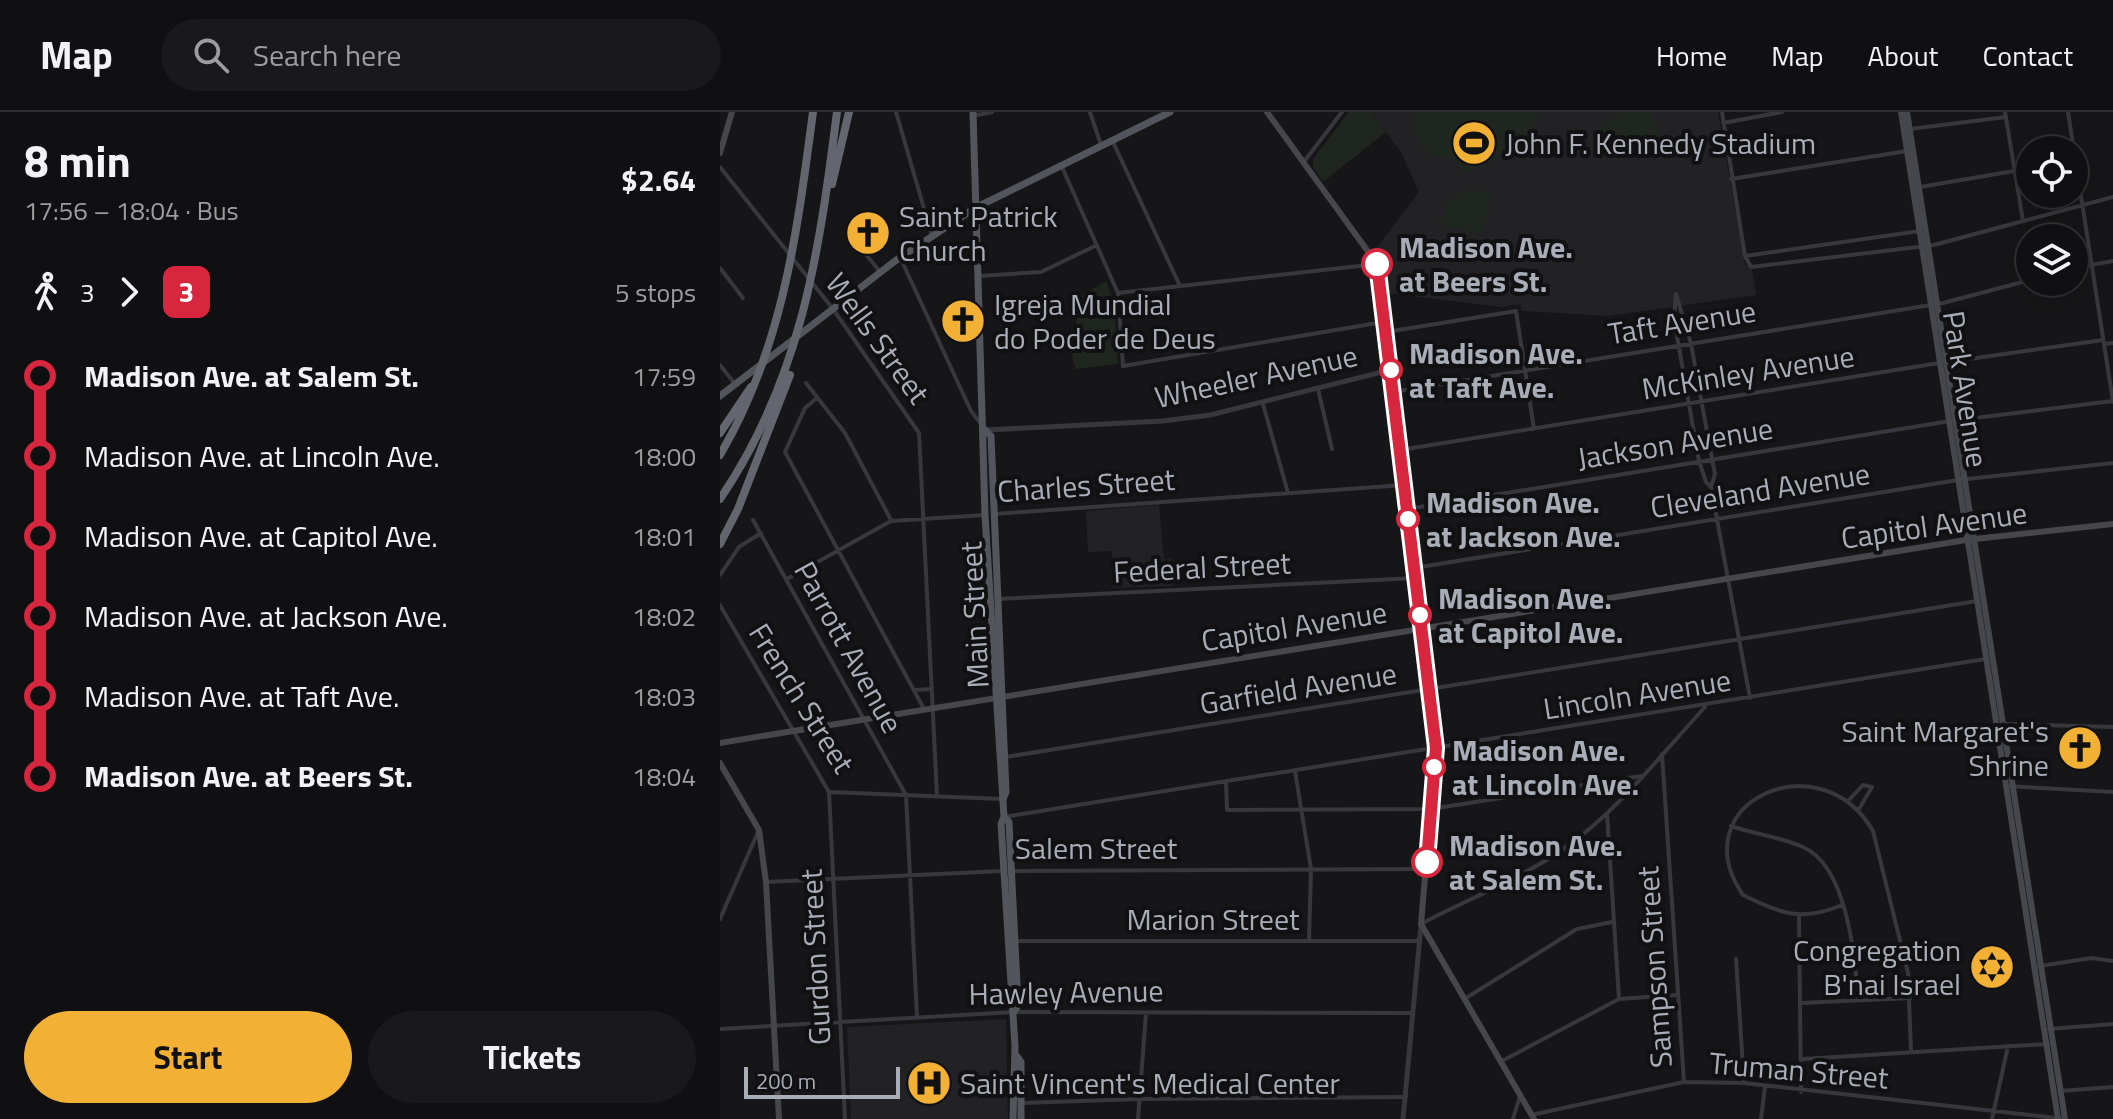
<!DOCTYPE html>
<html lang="en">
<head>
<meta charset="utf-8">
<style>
  body { margin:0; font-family:"Titillium Web",sans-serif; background:#19191b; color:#f1f3f6; height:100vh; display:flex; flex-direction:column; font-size:30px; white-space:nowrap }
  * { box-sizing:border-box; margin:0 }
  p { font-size:26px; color:#9c9d9f }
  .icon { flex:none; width:44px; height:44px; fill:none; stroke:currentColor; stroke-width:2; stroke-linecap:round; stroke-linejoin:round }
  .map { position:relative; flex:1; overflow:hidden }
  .side { display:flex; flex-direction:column; background:#101012; width:720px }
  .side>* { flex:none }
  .badge { padding:0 16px; border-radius:12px; font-size:28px; line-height:52px }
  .controls { position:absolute; left:1296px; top:24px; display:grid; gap:16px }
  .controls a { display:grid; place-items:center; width:72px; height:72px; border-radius:50%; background:#101012; box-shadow:0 8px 32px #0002,0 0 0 2px #303032; font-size:40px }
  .scale { position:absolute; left:24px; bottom:20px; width:156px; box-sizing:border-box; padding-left:8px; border:4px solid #a8adb8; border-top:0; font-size:22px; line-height:28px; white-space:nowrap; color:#a8adb8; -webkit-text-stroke:6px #111113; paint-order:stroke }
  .map>.badge { position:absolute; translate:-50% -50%; box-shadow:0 0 0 4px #fff }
  .legs { display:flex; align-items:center; gap:12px; height:88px; padding:0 24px; font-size:26px }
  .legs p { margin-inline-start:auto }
  .overview { display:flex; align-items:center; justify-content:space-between; height:136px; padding:0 24px }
  h1 { font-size:44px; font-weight:700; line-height:60px }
  .button { display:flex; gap:16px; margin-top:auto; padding:16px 24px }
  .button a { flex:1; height:92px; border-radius:48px; background:#f2b134; color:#111; font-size:32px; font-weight:700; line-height:92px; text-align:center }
  .button a+a { background:#19191b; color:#f1f3f6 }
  ul { padding:0 24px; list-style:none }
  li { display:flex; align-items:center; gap:28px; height:80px; font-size:30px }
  li i { display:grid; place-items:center; width:12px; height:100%; margin:0 10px; background:currentColor }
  li i::after { content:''; width:20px; height:20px; margin:-10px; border:6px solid; border-radius:50%; background:#101012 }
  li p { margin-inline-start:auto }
  li:first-child i { background:linear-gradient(#0000 50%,currentColor 0) }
  li:last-child i { background:linear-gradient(currentColor 50%,#0000 0) }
  header { display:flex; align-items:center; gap:48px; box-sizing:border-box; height:112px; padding:0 40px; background:#101012; border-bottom:2px solid #303032 }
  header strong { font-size:38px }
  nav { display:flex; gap:44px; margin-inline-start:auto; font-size:28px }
  .search { width:560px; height:72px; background:#19191b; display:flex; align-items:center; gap:20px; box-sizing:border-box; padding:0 28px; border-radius:44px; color:#9c9d9f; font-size:30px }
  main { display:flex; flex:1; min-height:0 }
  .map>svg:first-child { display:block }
</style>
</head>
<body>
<header>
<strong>Map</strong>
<div class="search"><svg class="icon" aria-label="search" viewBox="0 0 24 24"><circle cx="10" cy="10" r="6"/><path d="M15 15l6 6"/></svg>Search here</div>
<nav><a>Home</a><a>Map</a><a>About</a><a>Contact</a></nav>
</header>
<main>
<section class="side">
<div class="overview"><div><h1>8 min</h1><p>17:56 – 18:04 · Bus</p></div><b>$2.64</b></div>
<div class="legs"><svg class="icon" aria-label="walk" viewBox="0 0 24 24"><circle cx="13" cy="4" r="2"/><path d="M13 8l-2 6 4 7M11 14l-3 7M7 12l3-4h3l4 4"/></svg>3<svg class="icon" aria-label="forward" viewBox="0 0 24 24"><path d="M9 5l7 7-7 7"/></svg><b class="badge" style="background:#d7263d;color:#fff">3</b><p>5 stops</p></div>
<ul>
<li><i style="color:#d7263d"></i><b>Madison Ave. at Salem St.</b><p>17:59</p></li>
<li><i style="color:#d7263d"></i><span>Madison Ave. at Lincoln Ave.</span><p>18:00</p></li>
<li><i style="color:#d7263d"></i><span>Madison Ave. at Capitol Ave.</span><p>18:01</p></li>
<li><i style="color:#d7263d"></i><span>Madison Ave. at Jackson Ave.</span><p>18:02</p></li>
<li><i style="color:#d7263d"></i><span>Madison Ave. at Taft Ave.</span><p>18:03</p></li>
<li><i style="color:#d7263d"></i><b>Madison Ave. at Beers St.</b><p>18:04</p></li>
</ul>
<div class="button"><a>Start</a><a>Tickets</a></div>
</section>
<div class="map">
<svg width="1393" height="1007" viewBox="0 0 1393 1007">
  <rect width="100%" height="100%" fill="#161618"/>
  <path fill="#222225" d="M651,0H998L1025,152L1032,158L1036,183L889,204L802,199L800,192L782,195L666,181L662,152L654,139L699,80L681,40Z
    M439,393L444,447H451L453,474L393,476L392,439L368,440L366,399Z
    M286,907L288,1007H131L127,915Z"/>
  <path fill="#1e261f" d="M629,0H651L666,20L603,70L593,55V47Z
    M696,0H822L812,10L820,27L741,62L734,45C703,50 691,27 696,0Z
    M899,0H932L944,41L932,44L903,40L896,45L882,41L875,29L878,18Z
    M761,78L771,80L764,118L758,122L719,112C724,87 736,79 761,78Z
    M386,169L394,189L398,252L356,257C345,234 362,212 356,187Z"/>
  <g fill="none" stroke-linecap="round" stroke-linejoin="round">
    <path stroke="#37383d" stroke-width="4" d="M176,0L212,124
      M370,0L381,33
      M1002,0L1025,144L1031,155L1214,133L1393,85
      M1285,0L1303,109
      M1348,0L1393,290
      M253,4L272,0
      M1003,11L1062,0
      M1190,17L1286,5
      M393,30L459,172
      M583,51L622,0
      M0,55L113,197L199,321L217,684
      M342,55L398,181L403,254L663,210
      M1011,67L1187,39
      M1200,75L1294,59
      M128,120L160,160
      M1025,144L1200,119
      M180,145L251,299L261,312
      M0,156L23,186
      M1354,156L1393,149
      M259,164L321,160L375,134
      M398,181L657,152
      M666,220L796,199L814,317
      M1384,232L1393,231
      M1228,250L1383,228
      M0,253L15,272
      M86,271L125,321L171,408
      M598,277L612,337
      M673,280L1223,191L1310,168
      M97,286L85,296L65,340L204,597
      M543,292L568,381
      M680,338L1219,251
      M991,375L986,370L979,349L954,207L956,182L971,232L992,347L995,362L991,375L1030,586
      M688,397L1230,309L1393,289
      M274,402L684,373
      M33,408L186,683L197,905
      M694,456L1238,368L1393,351
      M0,463L19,435L41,421
      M67,467L171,409L265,403
      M277,487L695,466
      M0,493L109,680L282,687
      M194,578L211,577
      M1283,612L1393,615
      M942,642L964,970
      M286,645L1257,489
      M575,659L591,757L589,828
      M506,670L507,698L711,697L921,664
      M1285,674L1393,680
      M109,680L125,1007
      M1129,688L1143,673L1152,675L1139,697
      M887,701L899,887
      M284,705L1265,547
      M1011,714C1034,722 1061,725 1083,735C1127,754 1135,844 1138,887
      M292,759L706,757
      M46,770L283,759
      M1122,793C1082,810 1061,802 1023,783C960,691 1100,627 1153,719L1188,861L1191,939
      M1079,804L1081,980
      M0,807L38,720
      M701,812C748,787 798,768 842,738C897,700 940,644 985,595
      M294,829H699
      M1016,847L1024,971
      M1314,855L1371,846L1393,849
      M746,886L857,817L892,810
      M1081,891L1190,886
      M0,917L294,900L693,901
      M1329,917L1393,912
      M1083,947L1328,932
      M780,950L899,887L956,883
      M1340,979L1393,975
      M301,991L420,987L686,985
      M811,1003L964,970L1024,971L1345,1007
      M418,1007L426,901
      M793,1007L800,984
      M1041,1007L1045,975
      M1272,1007L1288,934"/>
    <path stroke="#37383d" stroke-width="5" d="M266,318L443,309L490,303L670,258
      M683,1007L701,813"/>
    <path stroke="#45474d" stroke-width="6" d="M547,0L657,152L716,636L701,812L814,1007
      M1181,0L1338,1007
      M1187,0L1345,1007
      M0,41L12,0
      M0,631L1246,428L1393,412
      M0,651L39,718L46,770L59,1007"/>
    <path stroke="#53555c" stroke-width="7" d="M253,0L265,403L284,705L281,712L295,934L293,1007
      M0,284L175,149L255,96L450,0
      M265,318L271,324L286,680L283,687
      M284,705L289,710L298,893L294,900
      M296,943L301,950V1007"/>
    <path stroke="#63666e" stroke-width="8" d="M112,72L129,0
      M0,321L31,275
      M0,343C63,236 77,121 93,0
      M0,387C82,266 99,141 117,0
      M0,432L18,397L70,263"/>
  </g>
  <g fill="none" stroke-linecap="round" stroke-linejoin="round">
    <g stroke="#fff" stroke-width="18">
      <path id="line-1" d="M657,152L716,636L707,750"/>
    </g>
    <use href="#line-1" stroke="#d7263d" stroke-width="12"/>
  </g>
  <defs>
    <g id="stadium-disc" transform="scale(2.3)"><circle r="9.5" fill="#f2b134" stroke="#111113"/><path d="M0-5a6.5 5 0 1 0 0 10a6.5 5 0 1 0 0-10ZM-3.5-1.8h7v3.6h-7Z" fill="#111"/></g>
    <g id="church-disc" transform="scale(2.3)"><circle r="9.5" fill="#f2b134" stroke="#111113"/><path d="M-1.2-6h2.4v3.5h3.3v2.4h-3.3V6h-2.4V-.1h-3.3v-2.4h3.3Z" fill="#111"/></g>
    <g id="synagogue-disc" transform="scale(2.3)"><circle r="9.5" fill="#f2b134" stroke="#111113"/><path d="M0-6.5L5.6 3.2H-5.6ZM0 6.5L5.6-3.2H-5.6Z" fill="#111"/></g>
    <g id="hospital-disc" transform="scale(2.3)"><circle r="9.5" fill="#f2b134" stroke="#111113"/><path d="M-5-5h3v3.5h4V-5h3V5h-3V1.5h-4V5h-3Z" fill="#111"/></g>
  </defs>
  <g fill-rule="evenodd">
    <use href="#stadium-disc" x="754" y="31"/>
    <use href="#church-disc" x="148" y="121"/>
    <use href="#church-disc" x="243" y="209"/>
    <use href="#church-disc" x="1360" y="636"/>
    <use href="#synagogue-disc" x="1272" y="855"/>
    <use href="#hospital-disc" x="209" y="971"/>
  </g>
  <g fill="#fff" stroke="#d7263d" stroke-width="4">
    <circle cx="657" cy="152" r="14"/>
    <circle cx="671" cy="258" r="10"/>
    <circle cx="688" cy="407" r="10"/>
    <circle cx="700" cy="503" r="10"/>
    <circle cx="714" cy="655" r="10"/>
    <circle cx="707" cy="750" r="14"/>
  </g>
  <g text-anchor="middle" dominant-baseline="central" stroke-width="8" stroke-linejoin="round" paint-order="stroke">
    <g font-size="30" fill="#a8adb8" stroke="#111113" text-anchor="start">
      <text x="785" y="31">John F. Kennedy Stadium</text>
      <text x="179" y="104">Saint Patrick<tspan x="179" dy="34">Church</tspan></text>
      <text x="274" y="192">Igreja Mundial<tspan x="274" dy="34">do Poder de Deus</tspan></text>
      <text x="1329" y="619" text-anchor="end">Saint Margaret's<tspan x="1329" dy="34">Shrine</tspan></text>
      <text x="1241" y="838" text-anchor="end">Congregation<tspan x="1241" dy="34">B'nai Israel</tspan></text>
      <text x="240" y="971">Saint Vincent's Medical Center</text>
    </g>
    <g font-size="30" font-weight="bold" fill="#a8adb8" stroke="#111113" text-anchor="start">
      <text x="679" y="135">Madison Ave.<tspan x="679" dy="34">at Beers St.</tspan></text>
      <text x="689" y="241">Madison Ave.<tspan x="689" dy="34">at Taft Ave.</tspan></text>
      <text x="706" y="390">Madison Ave.<tspan x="706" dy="34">at Jackson Ave.</tspan></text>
      <text x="718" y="486">Madison Ave.<tspan x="718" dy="34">at Capitol Ave.</tspan></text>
      <text x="732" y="638">Madison Ave.<tspan x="732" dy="34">at Lincoln Ave.</tspan></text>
      <text x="729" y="733">Madison Ave.<tspan x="729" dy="34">at Salem St.</tspan></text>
    </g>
    <g font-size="30" fill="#a8adb8" stroke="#111113">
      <text transform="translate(962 210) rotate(-9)">Taft Avenue</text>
      <text transform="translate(158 226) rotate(54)">Wells Street</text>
      <text transform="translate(1028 260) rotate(-9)">McKinley Avenue</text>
      <text transform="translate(536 264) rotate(-12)">Wheeler Avenue</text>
      <text transform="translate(1246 277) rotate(81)">Park Avenue</text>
      <text transform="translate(955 331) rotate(-9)">Jackson Avenue</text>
      <text transform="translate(366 373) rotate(-4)">Charles Street</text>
      <text transform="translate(1040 378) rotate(-9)">Cleveland Avenue</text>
      <text transform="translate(1214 413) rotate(-8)">Capitol Avenue</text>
      <text transform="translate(482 455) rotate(-3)">Federal Street</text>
      <text transform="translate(254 503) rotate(-93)">Main Street</text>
      <text transform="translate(574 514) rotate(-9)">Capitol Avenue</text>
      <text transform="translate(129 535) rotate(61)">Parrott Avenue</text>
      <text transform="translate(578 576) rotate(-9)">Garfield Avenue</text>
      <text transform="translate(917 582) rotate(-9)">Lincoln Avenue</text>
      <text transform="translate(82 586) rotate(58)">French Street</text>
      <text x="376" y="736">Salem Street</text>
      <text x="493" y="807">Marion Street</text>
      <text transform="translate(95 845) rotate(-93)">Gurdon Street</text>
      <text transform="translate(934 855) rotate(-94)">Sampson Street</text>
      <text transform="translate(346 880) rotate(-1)">Hawley Avenue</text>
      <text transform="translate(1079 958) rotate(5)">Truman Street</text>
    </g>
  </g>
</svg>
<div class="controls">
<a><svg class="icon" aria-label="locate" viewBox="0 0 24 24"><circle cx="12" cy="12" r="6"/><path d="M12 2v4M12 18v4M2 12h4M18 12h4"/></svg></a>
<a><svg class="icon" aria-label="layers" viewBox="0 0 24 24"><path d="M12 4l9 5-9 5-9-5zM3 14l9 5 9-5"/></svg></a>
</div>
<div class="scale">200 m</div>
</div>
</main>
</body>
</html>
